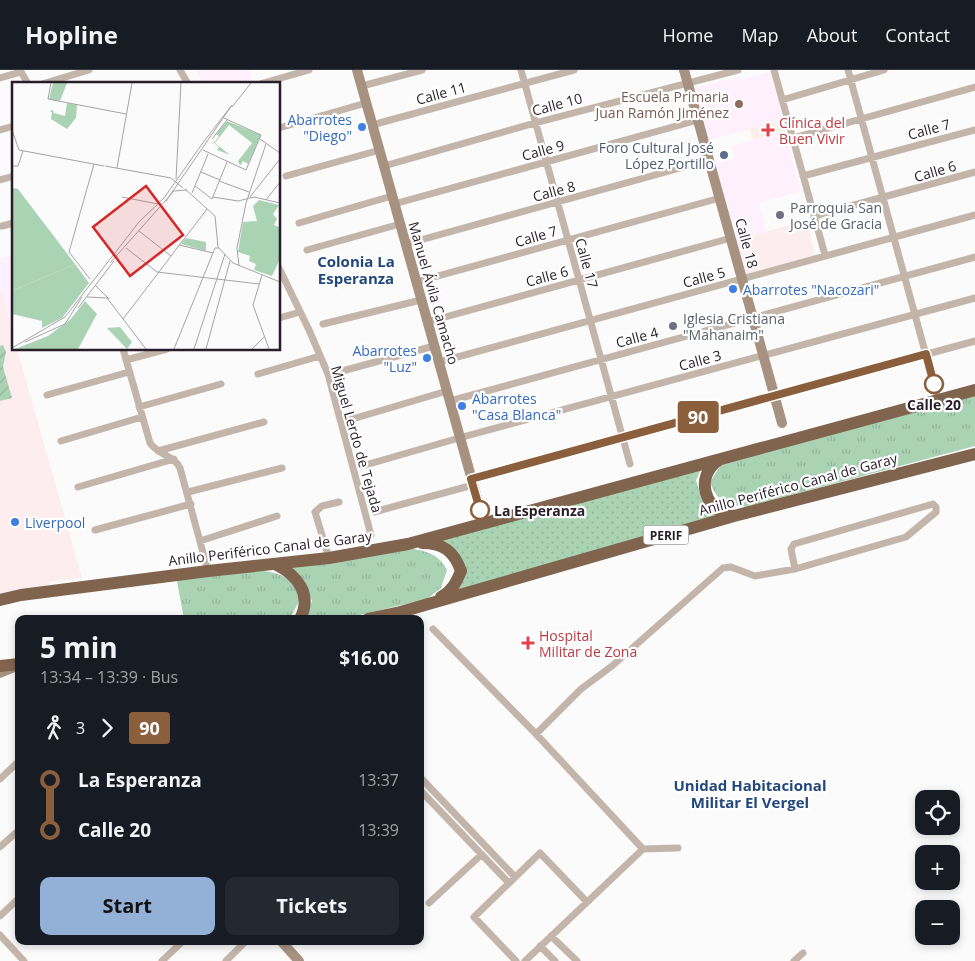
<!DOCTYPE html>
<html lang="en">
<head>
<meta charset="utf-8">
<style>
  body { margin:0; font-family:"Open Sans",sans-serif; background:#242831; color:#f1f3f6; height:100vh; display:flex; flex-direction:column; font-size:19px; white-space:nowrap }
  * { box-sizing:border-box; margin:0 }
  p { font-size:16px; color:#9ea1a6 }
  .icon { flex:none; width:28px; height:28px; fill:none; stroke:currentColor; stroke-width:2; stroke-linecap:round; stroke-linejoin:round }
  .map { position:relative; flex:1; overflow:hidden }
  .side { position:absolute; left:15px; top:545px; width:409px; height:330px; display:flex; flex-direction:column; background:#171b24; border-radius:10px; box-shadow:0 2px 8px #0003 }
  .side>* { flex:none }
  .badge { padding:0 10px; border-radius:4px; font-size:18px; line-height:32px }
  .tools { position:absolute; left:915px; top:720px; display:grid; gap:10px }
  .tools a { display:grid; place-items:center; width:45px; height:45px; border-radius:10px; background:#171b24; box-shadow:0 2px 8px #0003; font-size:25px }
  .map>.badge { position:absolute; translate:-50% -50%; box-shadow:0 0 0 2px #fff }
  .legs { display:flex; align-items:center; gap:8px; height:55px; padding:0 25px; font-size:16px }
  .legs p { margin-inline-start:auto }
  .headline { display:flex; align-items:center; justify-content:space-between; height:85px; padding:0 25px }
  h1 { font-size:28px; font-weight:700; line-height:38px }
  .cta { display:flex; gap:10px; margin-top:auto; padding:10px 25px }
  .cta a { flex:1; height:58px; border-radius:10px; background:#93b0d6; color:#111; font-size:20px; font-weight:700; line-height:58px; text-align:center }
  .cta a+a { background:#242831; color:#f1f3f6 }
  ul { padding:0 25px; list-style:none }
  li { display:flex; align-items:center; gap:18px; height:50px; font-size:19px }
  li i { display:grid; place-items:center; width:8px; height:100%; margin:0 6px; background:currentColor }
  li i::after { content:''; width:12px; height:12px; margin:-6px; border:4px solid; border-radius:50%; background:#171b24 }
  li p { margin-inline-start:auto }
  li:first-child i { background:linear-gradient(#0000 50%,currentColor 0) }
  li:last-child i { background:linear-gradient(currentColor 50%,#0000 0) }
  header { display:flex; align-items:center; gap:30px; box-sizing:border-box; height:70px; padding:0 25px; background:#171b24; border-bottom:1px solid #363941 }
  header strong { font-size:24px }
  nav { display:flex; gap:28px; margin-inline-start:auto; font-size:18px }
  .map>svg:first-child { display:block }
</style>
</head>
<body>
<header>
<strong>Hopline</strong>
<nav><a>Home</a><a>Map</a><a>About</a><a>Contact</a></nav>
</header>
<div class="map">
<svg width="975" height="891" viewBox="0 0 975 891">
  <defs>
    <pattern id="grass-dots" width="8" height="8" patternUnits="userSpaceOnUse" patternTransform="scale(1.25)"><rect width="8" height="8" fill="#aad3b4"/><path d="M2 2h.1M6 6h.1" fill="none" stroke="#92b59b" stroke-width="1.8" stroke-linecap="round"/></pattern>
    <pattern id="park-tufts" width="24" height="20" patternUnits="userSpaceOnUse" patternTransform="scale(1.25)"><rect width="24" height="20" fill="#aad3b4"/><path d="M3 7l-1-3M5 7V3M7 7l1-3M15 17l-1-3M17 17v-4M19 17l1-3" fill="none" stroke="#92b59b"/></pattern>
    <pattern id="garden-furrows" width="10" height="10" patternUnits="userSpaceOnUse" patternTransform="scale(1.25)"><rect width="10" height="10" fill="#aad3b4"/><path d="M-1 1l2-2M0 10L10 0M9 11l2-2" fill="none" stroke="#92b59b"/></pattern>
  </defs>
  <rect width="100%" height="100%" fill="#fbfbfb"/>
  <path fill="#fdedef" d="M807,150L815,185L746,204L737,170Z
    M0,217L14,266V279H17L82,508L49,512V515L0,525Z"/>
  <path fill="#fef0fd" d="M196,0H249L253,14H208L206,10L202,12Z
    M770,2L783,50L709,70L695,18L741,6L742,10Z
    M785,61L801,121L759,133L766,162L737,170L716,94L735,89L732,76Z
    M14,185V259L12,260L0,217V188Z"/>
  <path fill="#fcefe7" d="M783,50L785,61L753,70L750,59Z"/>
  <path fill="url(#grass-dots)" d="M704,393L696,410C701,427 704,439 723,444L457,520L463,500L439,471Z"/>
  <path fill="url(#park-tufts)" d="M975,317V376L746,437C725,434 718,433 710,412L725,389Z
    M408,478C425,481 438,483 447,500L441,518L427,529L351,547L304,549L312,531L305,512L290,497Z
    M240,498C267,502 289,499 301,527L293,543L287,549H184L176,506Z"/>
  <path fill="url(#garden-furrows)" d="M3,275L6,282L3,297L12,328L0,331V276Z"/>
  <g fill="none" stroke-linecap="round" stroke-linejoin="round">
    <path stroke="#c3b5aa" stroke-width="7" d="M20,0L28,14
      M180,0L188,14
      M521,0L630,394
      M774,0L825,185
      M848,0L938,329
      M0,8L21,2
      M42,14L89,0
      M260,14L309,0
      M362,16L422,0
      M782,30L884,0
      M372,55L574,0
      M279,58L366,33
      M0,60L14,56
      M793,68L975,17
      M384,96L535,53L738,0
      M286,106L380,80
      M803,106L975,60
      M0,110L14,106
      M394,134L698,50
      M814,146L975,102
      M299,153L392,126
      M2,156L14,153
      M406,174L709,90
      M307,180L400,154
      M279,198L309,260L328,304L371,465
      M416,212L720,128
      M279,248L300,242
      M427,252L731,168
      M323,254L421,230
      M123,279L150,373C158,385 174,385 180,398L208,501
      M126,290L167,279
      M439,292L975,145
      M335,303L434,276
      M258,304L320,286
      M47,325L129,302
      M450,331L975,187
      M139,337L221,314
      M349,350L447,321
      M61,371L142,347
      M158,381L264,352
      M362,396L459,368L975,228
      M471,409L975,271
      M78,417L174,389
      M188,422L282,398
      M374,442L473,415
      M95,460L191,434
      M200,471L277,446
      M329,488L315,442L322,436L339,432
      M433,559L536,664L643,779
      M536,664L581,619L612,596L723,498L731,497L755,506L795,499L906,467L936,442V437L933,434L794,474L791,479L795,499
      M420,707L515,807
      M0,709L19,691
      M420,720L509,813
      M0,777L19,760
      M429,833L481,785
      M0,846L19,828
      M0,865L24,891
      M551,866L577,891
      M540,876L555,891
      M162,891L183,871
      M226,891L246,871
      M516,891L474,847L540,783L587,832
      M525,891L643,779L678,778
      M794,891L803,883"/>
    <path stroke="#a79282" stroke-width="10" d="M357,0L484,453
      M684,0L782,353
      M0,603L17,596
      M281,871L299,891"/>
    <path stroke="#81644e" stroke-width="12" d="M719,390C694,406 704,442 734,446
      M422,473C443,473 454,481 461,501C456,513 452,521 441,527
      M275,494C297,505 313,524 300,549
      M0,530L21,525L208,501L329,488L408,474L975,320
      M368,549L397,543L734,446L975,384
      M0,596L19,594"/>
  </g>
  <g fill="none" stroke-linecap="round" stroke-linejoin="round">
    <g stroke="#fff" stroke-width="11">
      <path id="line-1" d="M480,440L471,409L926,284L934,314"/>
    </g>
    <use href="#line-1" stroke="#8b5e3c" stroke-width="8"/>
  </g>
  <circle fill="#8d6e63" stroke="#fff" stroke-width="2" cx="739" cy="34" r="5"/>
  <g fill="#3f7fe0" stroke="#fff" stroke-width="2">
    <circle cx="362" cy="57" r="5"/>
    <circle cx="733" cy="219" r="5"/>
    <circle cx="427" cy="288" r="5"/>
    <circle cx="462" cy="336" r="5"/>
    <circle cx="15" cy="452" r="5"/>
  </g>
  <g fill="#e0444e" stroke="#fff" stroke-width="2">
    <path d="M765.5 52.5h5v5h5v5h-5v5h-5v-5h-5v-5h5z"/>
    <path d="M525.5 565.5h5v5h5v5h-5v5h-5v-5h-5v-5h5z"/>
  </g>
  <circle fill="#5c6f8a" stroke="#fff" stroke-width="2" cx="724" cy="85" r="5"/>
  <g fill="#6b7280" stroke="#fff" stroke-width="2">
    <circle cx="780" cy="145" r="5"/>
    <circle cx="673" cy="256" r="5"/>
  </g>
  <g fill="#fff" stroke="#8b5e3c" stroke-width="2.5">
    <circle cx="934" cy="314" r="9"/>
    <circle cx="480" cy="440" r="9"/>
  </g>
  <g text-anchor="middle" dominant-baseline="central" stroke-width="4.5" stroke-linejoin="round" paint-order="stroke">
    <rect fill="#fff" stroke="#686168" stroke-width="1" x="643.5" y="455.5" width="45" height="19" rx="4"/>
    <g font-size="12" font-weight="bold" fill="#281d28">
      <text x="666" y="465">PERIF</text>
    </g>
    <g font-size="14" fill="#281d28" stroke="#fff">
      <text transform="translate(441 23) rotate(-15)">Calle 11</text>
      <text transform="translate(557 34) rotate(-15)">Calle 10</text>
      <text transform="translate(929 59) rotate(-15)">Calle 7</text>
      <text transform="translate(543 80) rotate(-15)">Calle 9</text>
      <text transform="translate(935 101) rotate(-16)">Calle 6</text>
      <text transform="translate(554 121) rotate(-15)">Calle 8</text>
      <text transform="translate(536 166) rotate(-16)">Calle 7</text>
      <text transform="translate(747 173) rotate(75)">Calle 18</text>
      <text transform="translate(587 193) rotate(75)">Calle 17</text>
      <text transform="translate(547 206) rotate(-15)">Calle 6</text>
      <text transform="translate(704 207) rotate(-15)">Calle 5</text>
      <text transform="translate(434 223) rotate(74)">Manuel Ávila Camacho</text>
      <text transform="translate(637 267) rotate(-15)">Calle 4</text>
      <text transform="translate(700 290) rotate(-15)">Calle 3</text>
      <text transform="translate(357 369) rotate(74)">Miguel Lerdo de Tejada</text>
      <text transform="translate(798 414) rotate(-15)">Anillo Periférico Canal de Garay</text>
      <text transform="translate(270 478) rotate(-7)">Anillo Periférico Canal de Garay</text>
    </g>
    <g font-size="14" fill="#785e54" stroke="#fff" text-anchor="end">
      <text x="729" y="26">Escuela Primaria<tspan x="729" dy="16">Juan Ramón Jiménez</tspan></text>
    </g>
    <g font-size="14" fill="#366cbe" stroke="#fff" text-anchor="start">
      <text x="352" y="49" text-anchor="end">Abarrotes<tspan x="352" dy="16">"Diego"</tspan></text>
      <text x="743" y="219">Abarrotes "Nacozari"</text>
      <text x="417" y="280" text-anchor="end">Abarrotes<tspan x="417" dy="16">"Luz"</tspan></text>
      <text x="472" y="328">Abarrotes<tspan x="472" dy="16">"Casa Blanca"</tspan></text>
      <text x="25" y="452">Liverpool</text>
    </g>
    <g font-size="14" fill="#be3a42" stroke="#fff" text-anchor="start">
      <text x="779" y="52">Clínica del<tspan x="779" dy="16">Buen Vivir</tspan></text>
      <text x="539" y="565">Hospital<tspan x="539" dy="16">Militar de Zona</tspan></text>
    </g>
    <g font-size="14" fill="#4e5e75" stroke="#fff" text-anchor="end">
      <text x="714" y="77">Foro Cultural José<tspan x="714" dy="16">López Portillo</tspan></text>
    </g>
    <g font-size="14" fill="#5b616d" stroke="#fff" text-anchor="start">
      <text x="790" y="137">Parroquia San<tspan x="790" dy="16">José de Gracia</tspan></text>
      <text x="683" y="248">Iglesia Cristiana<tspan x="683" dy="16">"Mahanaim"</tspan></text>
    </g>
    <g font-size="14" font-weight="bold" fill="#281d28" stroke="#fff">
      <text x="934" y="334">Calle 20</text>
      <text x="494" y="440" text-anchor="start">La Esperanza</text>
    </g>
    <g font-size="15" font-weight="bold" fill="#22487d" stroke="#fff">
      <text x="356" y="191">Colonia La<tspan x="356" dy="17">Esperanza</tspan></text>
      <text x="750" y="715">Unidad Habitacional<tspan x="750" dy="17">Militar El Vergel</tspan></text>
    </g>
  </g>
  <g transform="translate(12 12)">
    <rect width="268" height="268" fill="#fbfbfb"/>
    <path d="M215,39L249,53L236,82L231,79L228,84L226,79L240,61L217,43L203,61L218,73L205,68L207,65L202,61L207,54L204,52ZM108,245L120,260L115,267L95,246Z" fill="#aad3b4"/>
    <path d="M1,106L6,107L63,182L0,209Z" fill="#aad3b4"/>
    <path d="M41,1H55L48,19L37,17ZM247,118L267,123L261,132L265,137L262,143L267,145L268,177L260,194L242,188L244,182L237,179L238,174L226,170L231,140L245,139L241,124Z" fill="#aad3b4"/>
    <path d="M55,21L65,23L64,36L55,47L39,37L40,30L37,29L41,28L42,31L53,34ZM218,41L247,53L244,62L242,61ZM174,156L194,160V169L169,162ZM63,182L77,201L50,236L30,246V239L0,232V209ZM73,219L85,232L66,267H3L36,254L58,238Z" fill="#aad3b4"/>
    <path fill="none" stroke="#a7a2a7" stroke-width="1" d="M39,1L36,17L114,32M220,25L239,1M0,48L7,68L92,84M200,57L215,38M248,57L268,71M191,68L234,88L249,53L212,36M0,84H6L11,69M93,84L159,96L171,106M105,86L120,1M189,90L208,98M164,97L169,1M207,99L237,110M183,104L200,117L215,80M173,107L203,134L206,165L221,181L268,200M180,111L196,72M110,115L146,122M201,115L226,119L242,115L268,121M238,115L268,77M254,118L268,100M127,149L159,174M167,163L201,171M114,166L145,190L247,202M98,181L162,109L175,108M227,184L225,166L234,121L254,62M250,193L241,223L257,267M78,197L57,170L82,82M83,203L97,217M75,215L95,216L134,267M197,221L213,172M66,226L102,179M111,237L195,127M13,260L53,242L70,215M0,266L53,235L127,140L152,116L190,62L220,23L154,119M162,267L203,166H207M182,267L197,221M194,267L218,179M240,267L252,255"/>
    <path fill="#d62828" fill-opacity="0.15" stroke="#d62828" stroke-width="2.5" d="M134,104L171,153L118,194L81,145Z"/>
    <rect width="268" height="268" fill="none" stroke="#281d28" stroke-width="2.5"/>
  </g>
</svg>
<div class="tools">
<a><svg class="icon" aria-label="locate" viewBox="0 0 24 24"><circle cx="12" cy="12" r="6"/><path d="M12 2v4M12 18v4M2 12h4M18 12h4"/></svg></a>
<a>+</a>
<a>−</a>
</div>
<b class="badge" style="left:698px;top:347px;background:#8b5e3c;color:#fff">90</b>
<section class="side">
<div class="headline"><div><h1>5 min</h1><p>13:34 – 13:39 · Bus</p></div><b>$16.00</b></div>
<div class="legs"><svg class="icon" aria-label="walk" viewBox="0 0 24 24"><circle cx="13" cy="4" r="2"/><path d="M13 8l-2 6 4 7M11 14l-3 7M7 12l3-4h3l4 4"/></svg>3<svg class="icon" aria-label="forward" viewBox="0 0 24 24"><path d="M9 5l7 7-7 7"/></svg><b class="badge" style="background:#8b5e3c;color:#fff">90</b></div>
<ul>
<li><i style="color:#8b5e3c"></i><b>La Esperanza</b><p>13:37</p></li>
<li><i style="color:#8b5e3c"></i><b>Calle 20</b><p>13:39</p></li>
</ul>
<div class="cta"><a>Start</a><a>Tickets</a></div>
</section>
</div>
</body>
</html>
